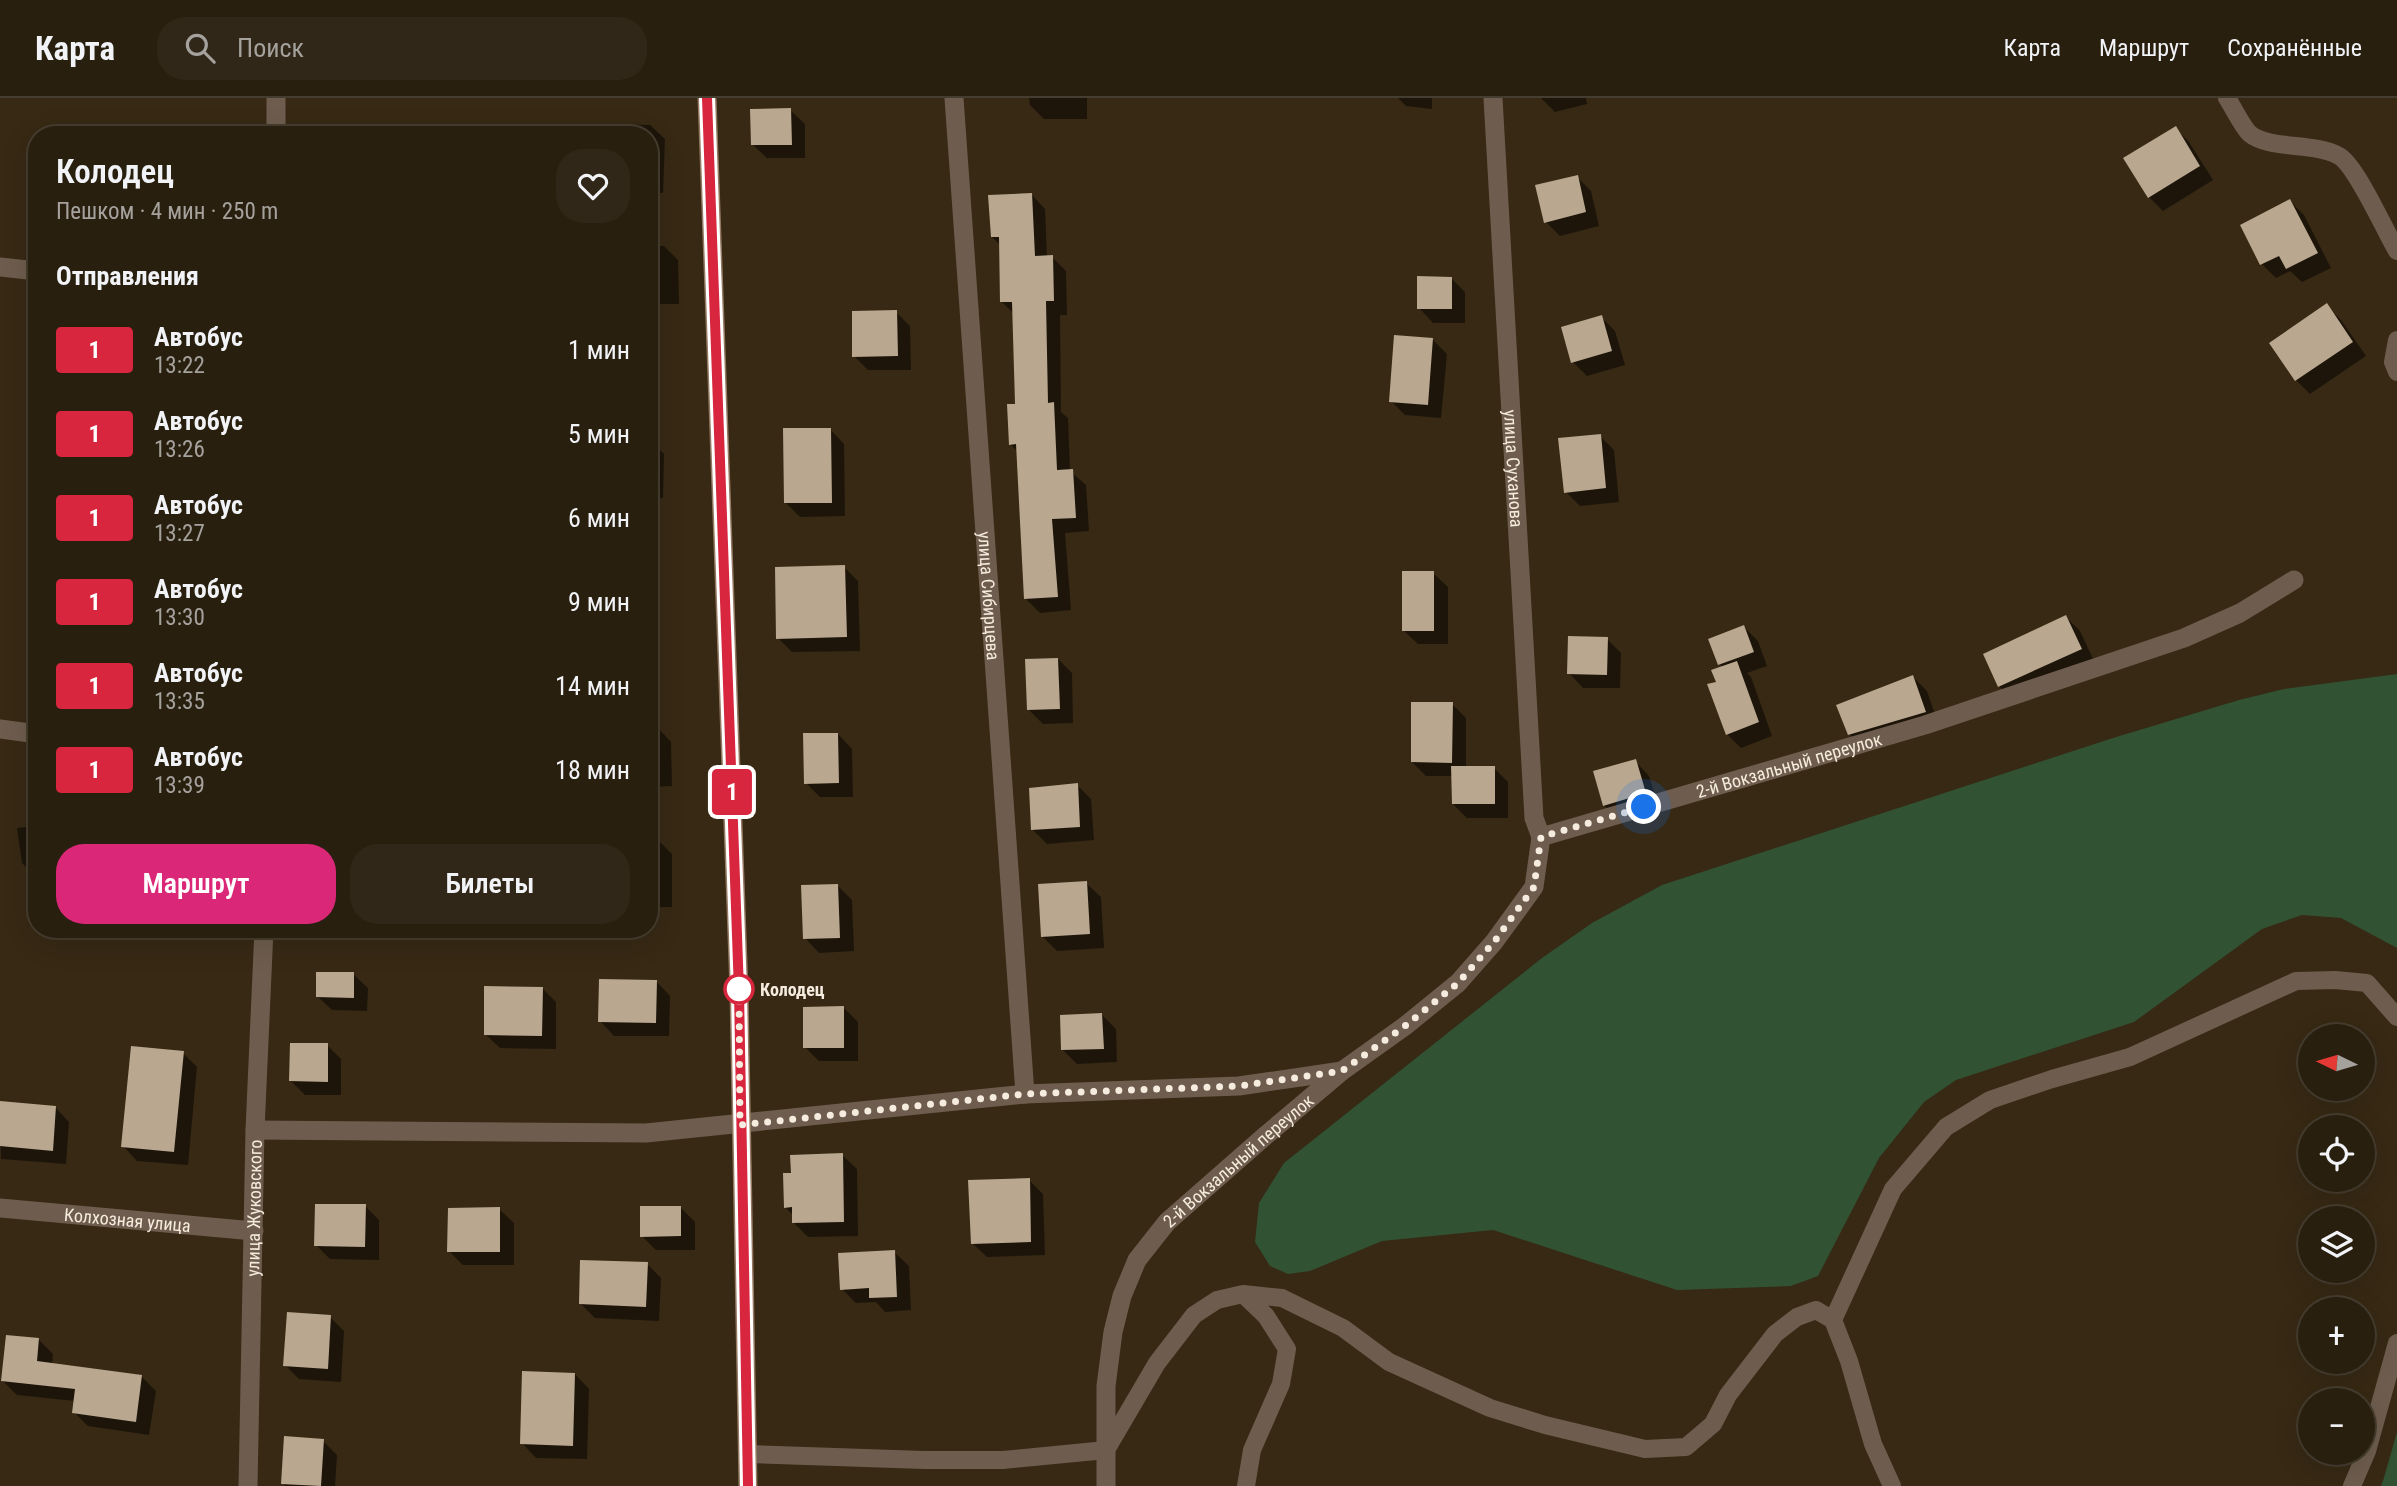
<!DOCTYPE html>
<html lang="ru">
<head>
<meta charset="utf-8">
<style>
  body { margin:0; font-family:"Roboto Condensed",sans-serif; background:#312718; color:#f1f3f6; height:100vh; display:flex; flex-direction:column; font-size:26px; white-space:nowrap }
  * { box-sizing:border-box; margin:0 }
  p { font-size:23px; color:#a5a29e }
  .icon { flex:none; width:38px; height:38px; fill:none; stroke:currentColor; stroke-width:2; stroke-linecap:round; stroke-linejoin:round }
  .map { position:relative; flex:1; overflow:hidden }
  .side { position:absolute; left:28px; top:28px; width:630px; height:812px; display:flex; flex-direction:column; background:#291f0f; border-radius:28px; box-shadow:0 7px 28px #0002,0 0 0 2px #453d2f }
  .side>* { flex:none }
  .badge { padding:0 14px; border-radius:5px; font-size:24px; line-height:46px }
  .needle { width:46px; rotate:275deg }
  .buttons { position:absolute; left:2298px; top:926px; display:grid; gap:14px }
  .buttons a { display:grid; place-items:center; width:77px; height:77px; border-radius:50%; background:#291f0f; box-shadow:0 7px 28px #0002,0 0 0 2px #453d2f; font-size:35px }
  .you { position:absolute; width:35px; height:35px; margin:-18px; border:5px solid #fff; border-radius:50%; background:#1a73e8; box-shadow:0 0 0 10px #1a73e833 }
  .map>.badge { position:absolute; translate:-50% -50%; box-shadow:0 0 0 4px #fff }
  h2 { padding:0 28px; font-size:26px; line-height:63px }
  .round { display:grid; place-items:center; flex:none; width:74px; height:74px; border-radius:28px; background:#312718 }
  .headline { display:flex; align-items:center; justify-content:space-between; height:119px; padding:0 28px }
  h1 { font-size:33px; font-weight:600; line-height:52px }
  .cta { display:flex; gap:14px; margin-top:auto; padding:14px 28px }
  .cta a { flex:1; height:80px; border-radius:28px; background:#db2777; color:#fff; font-size:28px; font-weight:600; line-height:80px; text-align:center }
  .cta a+a { background:#312718; color:#f1f3f6 }
  ul { padding:0; list-style:none }
  li { display:flex; align-items:center; gap:21px; height:84px; padding:0 28px }
  li div { flex:1 }
  li b { display:block; font-size:26px }
  li em { font-style:normal }
  li .badge { min-width:77px; font-weight:700; text-align:center }
  header { display:flex; align-items:center; gap:42px; box-sizing:border-box; height:98px; padding:0 35px; background:#291f0f; border-bottom:2px solid #453d2f }
  header strong { font-size:33px }
  nav { display:flex; gap:38px; margin-inline-start:auto; font-size:24px }
  .search { width:490px; height:63px; background:#312718; display:flex; align-items:center; gap:18px; box-sizing:border-box; padding:0 24px; border-radius:28px; color:#a5a29e; font-size:26px }
  .map>svg:first-child { display:block }
</style>
</head>
<body>
<header>
<strong>Карта</strong>
<div class="search"><svg class="icon" aria-label="search" viewBox="0 0 24 24"><circle cx="10" cy="10" r="6"/><path d="M15 15l6 6"/></svg>Поиск</div>
<nav><a>Карта</a><a>Маршрут</a><a>Сохранённые</a></nav>
</header>
<div class="map">
<svg width="2397" height="1388" viewBox="0 0 2397 1388">
  <rect width="100%" height="100%" fill="#372914"/>
  <path fill="#315233" d="M2397,576V850L2341,820L2302,817L2262,831L2134,924L1956,982L1924,1004L1879,1060L1818,1178L1791,1188L1677,1192L1493,1132L1382,1143L1310,1173L1288,1176L1270,1168L1255,1144L1259,1105L1284,1065L1542,860L1592,825L1662,787L2113,640L2239,602L2284,591Z
    M2397,1334V1388H2381L2383,1383Z"/>
  <path fill="#0007" d="M1029,0H1087V21H1044L1030,7Z
    M1398,0H1432V11L1406,8Z
    M1541,0H1586L1587,6L1555,14Z
    M790,12L805,26V60H767L752,46Z
    M617,26L650,27L665,41L663,95L649,94V37H617Z
    M2175,30L2189,44L2213,82L2163,113L2149,99Z
    M1577,79L1591,93L1599,128L1560,138L1546,124Z
    M31,86L37,87V135L27,125Z
    M1031,96L1045,111L1047,159H1052L1066,173L1067,217H1060L1061,314L1068,320L1070,373L1086,387L1089,433L1065,435L1071,512L1040,515L1026,501L1018,354L1010,346L1017,307L1014,216L1001,203L1000,147L992,139Z
    M2290,103L2304,117L2331,170L2302,184L2290,173L2276,180L2262,166L2242,128Z
    M649,148H664L678,162L679,206H649Z
    M1451,180L1465,194V225H1433L1419,210Z
    M2327,208L2341,222L2366,258L2310,296L2296,282L2271,246Z
    M896,214L910,228L911,272H868L854,258Z
    M1601,219L1615,233L1625,267L1587,278L1573,264Z
    M1433,242L1447,256L1441,320L1405,317L1391,303Z
    M649,272L659,282V351L664,356L663,400H649Z
    M830,331L844,346L845,418L800,419L786,405Z
    M1600,338L1614,352L1619,404L1580,408L1566,394Z
    M844,469L858,483L860,553L792,554L778,540Z
    M1433,475L1448,489V546H1418L1403,532Z
    M2066,519L2080,533L2095,565L2013,602L1999,588Z
    M37,528V553L34,550Z
    M1744,529L1758,543L1767,568L1747,575L1751,579L1772,638L1741,650L1727,636L1718,585L1723,570L1720,566Z
    M1607,541L1621,555L1620,590H1583L1569,575Z
    M1058,561L1072,575L1073,625L1043,626L1029,612Z
    M1913,579L1927,593L1939,628L1863,650L1849,636Z
    M1452,606L1466,620V669L1494,670L1508,684V720H1467L1453,706V678H1426L1412,664Z
    M649,629H657L671,644L672,688L649,689Z
    M838,636L852,651L853,699H820L806,685Z
    M1635,663L1649,678L1659,709L1618,721L1604,707Z
    M1077,687L1091,701L1094,742L1047,746L1033,732Z
    M37,728V779H36L22,765L17,730Z
    M649,742H658L672,756V809H649Z
    M1086,785L1101,799L1104,850L1057,853L1043,839Z
    M838,788L852,802L854,853L819,855L805,840Z
    M353,876L368,890L367,913L332,912L317,898Z
    M656,883L670,898L669,938H614L600,923Z
    M542,890L556,904V951L500,950L485,936Z
    M844,910L858,924V963H819L805,949Z
    M1102,917L1116,931L1117,964L1077,966L1063,952Z
    M327,947L341,961V997H305L291,983Z
    M183,955L197,969L188,1067L137,1063L123,1048Z
    M0,1005L55,1009L69,1024L66,1066L1,1061Z
    M842,1057L857,1071L858,1138L808,1139L794,1125V1118L785,1109L793,1077Z
    M1029,1082L1043,1096L1045,1157L987,1159L972,1145Z
    M365,1108L379,1122V1162L330,1161L316,1147Z
    M681,1110L695,1124V1152H656L642,1138Z
    M499,1111L514,1125V1167H463L449,1153Z
    M894,1154L909,1168L911,1212L885,1214L876,1204L856,1205L842,1191Z
    M647,1166L661,1180L659,1223L595,1220L581,1206Z
    M330,1219L344,1233L341,1284L299,1281L285,1267Z
    M39,1242L53,1256L52,1266L142,1279L156,1293L149,1337L88,1328L74,1314L75,1303L17,1297L3,1283Z
    M575,1276L589,1291L587,1361L536,1360L522,1345Z
    M323,1343L337,1357L335,1388H285L283,1385Z"/>
  <path fill="#b9a78f" d="M791,10L792,47H751L750,11Z
    M2176,28L2200,68L2148,100L2123,60Z
    M1578,77L1586,114L1544,125L1535,87Z
    M1032,95L1035,158L1053,157L1054,203H1046L1048,305L1054,304L1057,372L1073,371L1076,420L1052,421L1058,499L1024,501L1016,346L1009,347L1007,306H1015L1012,204H1000L999,139H991L988,97Z
    M2290,101L2318,155L2286,171L2279,158L2260,167L2240,127Z
    M1417,178L1452,179V211H1417Z
    M2327,205L2353,244L2295,283L2269,245Z
    M897,212L898,258L852,259V213Z
    M1602,217L1612,253L1571,265L1561,229Z
    M1394,237L1433,240L1428,307L1389,304Z
    M783,330H831L832,405H784Z
    M1601,336L1606,390L1564,395L1558,340Z
    M845,467L847,539L776,541L775,469Z
    M1402,473H1434V533H1402Z
    M2066,517L2082,551L1998,589L1983,556Z
    M1744,527L1754,554L1718,567L1708,541Z
    M1568,538L1608,539L1607,577L1567,576Z
    M1058,560L1060,611L1027,612L1025,561Z
    M1737,563L1759,624L1726,637L1707,586L1716,584L1711,572Z
    M1913,577L1926,614L1848,637L1836,607Z
    M1411,604H1453L1452,665L1411,664Z
    M803,635H838L839,685L804,686Z
    M1636,661L1646,695L1603,708L1593,673Z
    M1451,668H1495V706H1452Z
    M1078,685L1080,729L1031,732L1029,690Z
    M1087,783L1090,836L1041,839L1038,786Z
    M838,786L840,840L803,841L801,787Z
    M316,874H354V900L316,899Z
    M599,881L657,882L656,925L598,924Z
    M484,888L543,889L542,938L484,937Z
    M844,908V950H803V909Z
    M1102,915L1104,951L1061,952L1060,917Z
    M290,945H328V984L289,983Z
    M131,948L184,953L174,1054L121,1049Z
    M0,1003L56,1008L53,1053L0,1048Z
    M843,1055L844,1124L792,1125V1109L784,1110L783,1075H791L790,1057Z
    M1030,1080L1031,1144L971,1146L968,1082Z
    M315,1106H366L365,1149L314,1148Z
    M640,1108H681V1138L640,1139Z
    M500,1109V1154H447L448,1110Z
    M895,1152L897,1199L869,1200V1190L840,1192L838,1155Z
    M580,1162L648,1164L646,1209L579,1206Z
    M287,1214L331,1217L328,1271L283,1268Z
    M6,1237L39,1240L37,1263L142,1277L136,1324L72,1315L75,1291L1,1283Z
    M522,1273L575,1275L573,1348L520,1346Z
    M284,1338L324,1341L321,1388L281,1386Z"/>
  <g fill="none" stroke-linecap="round" stroke-linejoin="round">
    <path stroke="#6e5d4e" stroke-width="18" d="M2227,0C2233,9 2243,30 2250,36C2270,52 2315,44 2339,58C2356,67 2385,133 2397,153
      M2397,242L2393,264L2397,274
      M1243,1196L1266,1218L1287,1251L1281,1286L1252,1352L1246,1388
      M1833,1222L1893,1091L1946,1029L1990,1002L2052,981L2130,959L2296,883L2335,882L2367,885L2397,919
      M747,1356L924,1362H1003L1106,1352L1157,1265L1194,1217L1217,1202L1243,1196L1282,1200L1343,1230L1389,1264L1490,1310L1545,1327L1645,1351L1686,1349L1713,1326L1728,1297L1775,1236L1797,1219L1816,1212L1833,1222L1849,1263L1873,1346L1892,1388
      M2352,1388L2367,1353L2397,1245"/>
    <g stroke="#6e5d4e" stroke-width="19">
      <path id="s1" d="M954,0L1025,996"/>
      <path id="s2" d="M1493,0L1534,720L1541,739"/>
      <path d="M276,37V0"/>
      <path d="M0,169L37,173"/>
      <path d="M0,631L37,636"/>
      <path d="M255,1032L646,1035L1025,996L1239,988L1342,973"/>
      <path id="s3" d="M0,1110L254,1133"/>
      <path id="s4" d="M248,1388L255,1032L264,831"/>
      <path id="s5" d="M1106,1388V1288L1113,1234L1122,1198L1137,1162L1167,1124L1265,1038L1342,973L1405,928L1458,885L1494,844L1534,789L1541,739L1925,627L2184,540L2240,515L2294,482"/>
    </g>
    <path stroke="#947861" stroke-width="19" d="M707,0L739,893L748,1388"/>
  </g>
  <g fill="none" stroke-linecap="round" stroke-linejoin="round">
    <g stroke="#fff" stroke-width="16">
      <path id="line" d="M707,0L739,893L748,1388"/>
    </g>
    <use href="#line" stroke="#d7263d" stroke-width="10"/>
    <path stroke="#f5ecdf" stroke-width="7" stroke-dasharray="0 12.6" d="M739,891L740,1027L1025,996L1239,988L1342,973L1405,928L1458,885L1494,844L1534,789L1541,739L1644,709"/>
  </g>
  <circle fill="#fff" stroke="#d7263d" stroke-width="3.5" cx="739" cy="891" r="14"/>
  <g text-anchor="middle" dominant-baseline="central" stroke-width="7" stroke-linejoin="round" paint-order="stroke">
    <g font-size="18" fill="#f5ecdf" stroke="#372914">
      <text stroke="none"><textPath href="#s2" startOffset="371">улица Суханова</textPath></text>
      <text stroke="none"><textPath href="#s1" startOffset="499">улица Сибирцева</textPath></text>
      <text stroke="none"><textPath href="#s5" startOffset="1087">2-й Вокзальный переулок</textPath></text>
      <text stroke="none"><textPath href="#s5" startOffset="373">2-й Вокзальный переулок</textPath></text>
      <text stroke="none"><textPath href="#s4" startOffset="278">улица Жуковского</textPath></text>
      <text stroke="none"><textPath href="#s3" startOffset="128">Колхозная улица</textPath></text>
    </g>
    <g font-size="18" font-weight="bold" fill="#f5ecdf" stroke="#372914" text-anchor="start">
      <text x="760" y="891">Колодец</text>
    </g>
  </g>
</svg>
<div class="buttons">
<a><svg class="needle" viewBox="-14 -14 28 28"><path d="M0-13l5 13h-10z" fill="#e53935"/><path d="M0 13l5-13h-10z" fill="#a5a29e"/></svg></a>
<a><svg class="icon" aria-label="locate" viewBox="0 0 24 24"><circle cx="12" cy="12" r="6"/><path d="M12 2v4M12 18v4M2 12h4M18 12h4"/></svg></a>
<a><svg class="icon" aria-label="layers" viewBox="0 0 24 24"><path d="M12 4l9 5-9 5-9-5zM3 14l9 5 9-5"/></svg></a>
<a>+</a>
<a>−</a>
</div>
<div class="you" style="left:1644px;top:709px"></div>
<b class="badge" style="left:732px;top:694px;background:#d7263d;color:#fff">1</b>
<section class="side">
<div class="headline"><div><h1>Колодец</h1><p>Пешком · 4 мин · 250 m</p></div><a class="round"><svg class="icon" aria-label="heart" viewBox="0 0 24 24"><path d="M12 20l-8-8c-3-5 5-10 8-4 3-6 11-1 8 4z"/></svg></a></div>
<h2>Отправления</h2>
<ul>
<li><span class="badge" style="background:#d7263d;color:#fff">1</span><div><b>Автобус</b><p>13:22</p></div><em>1 мин</em></li>
<li><span class="badge" style="background:#d7263d;color:#fff">1</span><div><b>Автобус</b><p>13:26</p></div><em>5 мин</em></li>
<li><span class="badge" style="background:#d7263d;color:#fff">1</span><div><b>Автобус</b><p>13:27</p></div><em>6 мин</em></li>
<li><span class="badge" style="background:#d7263d;color:#fff">1</span><div><b>Автобус</b><p>13:30</p></div><em>9 мин</em></li>
<li><span class="badge" style="background:#d7263d;color:#fff">1</span><div><b>Автобус</b><p>13:35</p></div><em>14 мин</em></li>
<li><span class="badge" style="background:#d7263d;color:#fff">1</span><div><b>Автобус</b><p>13:39</p></div><em>18 мин</em></li>
</ul>
<div class="cta"><a>Маршрут</a><a>Билеты</a></div>
</section>
</div>
</body>
</html>
